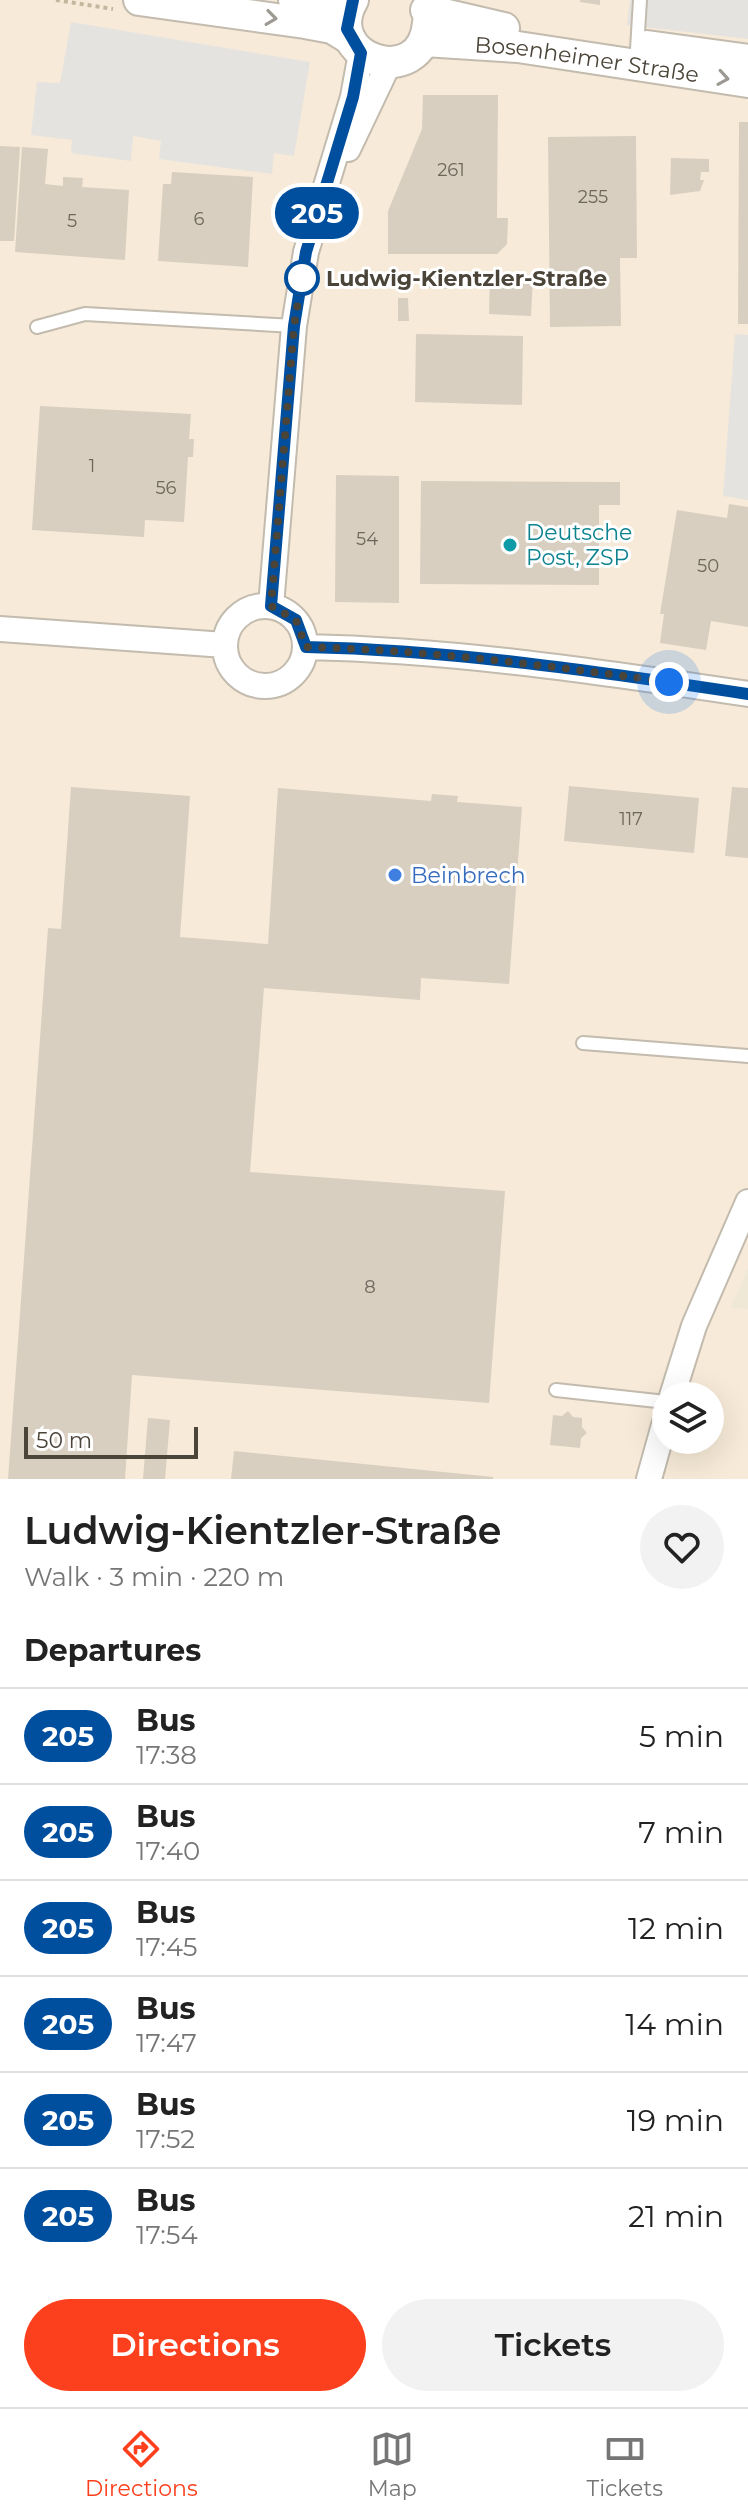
<!DOCTYPE html>
<html lang="en">
<head>
<meta charset="utf-8">
<style>
  body { margin:0; font-family:Montserrat,sans-serif; background:#f2f2f2; color:#222; height:100vh; display:flex; flex-direction:column; font-size:30px; white-space:nowrap }
  * { box-sizing:border-box; margin:0 }
  p { font-size:26px; color:#767676 }
  .icon { flex:none; width:44px; height:44px; fill:none; stroke:currentColor; stroke-width:2; stroke-linecap:round; stroke-linejoin:round }
  .map { position:relative; height:1479px; overflow:hidden }
  .panel { display:flex; flex-direction:column; background:#fff; flex:1 }
  .panel>* { flex:none }
  .badge { padding:0 16px; border-radius:26px; font-size:28px; line-height:52px }
  .tools { position:absolute; left:652px; top:1382px; display:grid; gap:16px }
  .tools a { display:grid; place-items:center; width:72px; height:72px; border-radius:50%; background:#fff; box-shadow:0 8px 32px #0002; font-size:40px }
  .scale { position:absolute; left:24px; bottom:20px; width:174px; box-sizing:border-box; padding-left:8px; border:4px solid #4b4439; border-top:0; font-size:22px; line-height:28px; white-space:nowrap; color:#4b4439; -webkit-text-stroke:6px #fff; paint-order:stroke }
  .you { position:absolute; width:40px; height:40px; margin:-20px; border:6px solid #fff; border-radius:50%; background:#1a73e8; box-shadow:0 0 0 12px #1a73e833 }
  .map>.badge { position:absolute; translate:-50% -50%; box-shadow:0 0 0 4px #fff }
  h2 { padding:0 24px; font-size:30px; line-height:72px }
  .round { display:grid; place-items:center; flex:none; width:84px; height:84px; border-radius:42px; background:#f2f2f2 }
  .head { display:flex; align-items:center; justify-content:space-between; height:136px; padding:0 24px }
  h1 { font-size:38px; font-weight:600; line-height:60px }
  .button { display:flex; gap:16px; margin-top:auto; padding:16px 24px }
  .button a { flex:1; height:92px; border-radius:48px; background:#fc3f1d; color:#fff; font-size:32px; font-weight:600; line-height:92px; text-align:center }
  .button a+a { background:#f2f2f2; color:#222 }
  ul { padding:0; list-style:none }
  li { display:flex; align-items:center; gap:24px; height:96px; padding:0 24px; border-top:2px solid #e0e0e0 }
  li div { flex:1 }
  li b { display:block; font-size:30px }
  li em { font-style:normal }
  li .badge { min-width:88px; font-weight:700; text-align:center }
  .dock { display:flex; justify-content:space-around; align-items:center; height:112px; border-top:2px solid #e0e0e0; background:#fff; font-size:22px; color:#767676 }
  .dock a { display:grid; justify-items:center; gap:4px }
  .dock .on { color:#fc3f1d }
  .map>svg:first-child { display:block }
</style>
</head>
<body>
<div class="map">
<svg width="748" height="1479" viewBox="0 0 748 1479">
  <rect width="100%" height="100%" fill="#f6f3ec"/>
  <path fill="#f7ead8" fill-rule="evenodd" d="M0,0H748V1479H0ZM666,1396H710V1440H666Z"/>
  <path fill="#efe8d6" d="M748,1268V1309L731,1308Z"/>
  <path fill="#e5e3e0" d="M630,0H748V39L627,25Z
    M71,22L310,62L294,156L274,153L272,174L159,159L161,141L133,136L131,161L71,153L72,140L31,135L37,82L60,83Z
    M735,334L748,335V500L723,496Z"/>
  <path fill="#d8cfc1" d="M580,0H600V5L580,2Z
    M423,95H498L497,218H508L507,244L497,254H388V211L422,129Z
    M739,122H748V324H738Z
    M636,136L637,258H620L621,326L550,327L548,137Z
    M0,146L20,147L14,241H0Z
    M22,147L48,149L45,184L63,186V177L83,178L82,187L129,190L125,260L15,252Z
    M671,158L709,159V172H701L700,180H704L700,191L670,195Z
    M172,172L253,177L248,267L158,261L163,184H171Z
    M428,271L449,272L447,289L428,288Z
    M490,275L533,276L531,316L489,314Z
    M398,298H408L409,321H398Z
    M416,334L523,336L522,405L415,402Z
    M40,406L191,414L189,439H194L193,457H188L184,522L145,520L144,537L32,530Z
    M336,475L399,476V603L335,602Z
    M421,481L620,482V505H599V585L420,584Z
    M729,504L748,507V627L711,621L706,650L660,643L664,614H660L677,510L727,518Z
    M569,786L699,798L694,853L564,841Z
    M71,787L190,796L180,937L268,944L278,788L431,801L432,794L458,796L457,802L522,807L509,984L421,978L420,1000L264,988L250,1172L505,1191L489,1403L132,1375L125,1479H8L48,928L61,929Z
    M732,787L748,788V858L725,856Z
    M568,1411L573,1417L582,1418V1427L587,1433L581,1438L580,1448L550,1445L553,1415L562,1416Z
    M148,1418L170,1420L165,1479H143Z
    M234,1451L493,1477V1479H231Z"/>
  <g fill="none" stroke-linecap="round" stroke-linejoin="round">
    <g stroke="#c2bbae" stroke-width="16">
      <path id="service" d="M637,49L640,0
        M37,327L85,314L294,326
        M583,1043L748,1056
        M556,1390L666,1402"/>
    </g>
    <g stroke="#c2bbae" stroke-width="28">
      <path id="minor" d="M348,149L389,63
        M225 646a40 40 0 1 1 80 0a40 40 0 1 1-80 0Z
        M271,606L294,326L306,252L353,97L361,53
        M0,629L225,645
        M306,647C454,650 602,672 748,694
        M672,1396L694,1326L748,1202
        M649,1479L666,1418"/>
    </g>
    <g stroke="#c2bbae" stroke-width="34">
      <g id="tertiary">
        <path d="M139,0L305,23L332,28L350,39"/>
        <path d="M294,0L349,7"/>
        <path d="M353,0C319,58 422,93 428,23"/>
        <path d="M426,10L504,28"/>
        <path id="s1" d="M424,41L518,47L748,82"/>
        <path d="M647,46L748,60"/>
      </g>
    </g>
    <path stroke="#c4b79f" stroke-width="4" stroke-dasharray="4 4" stroke-linecap="butt" d="M56,0L113,9"/>
    <use href="#service" stroke="#fff" stroke-width="12"/>
    <use href="#minor" stroke="#fff" stroke-width="24"/>
    <use href="#tertiary" stroke="#fff" stroke-width="30"/>
  </g>
  <defs><path id="oneway-chevron" d="M-2-3.5L2.5 0L-2 3.5" fill="none" stroke-width="1.6" stroke-linecap="round" stroke-linejoin="round" transform="scale(2)"/></defs>
  <g stroke="#9c9892">
    <use href="#oneway-chevron" transform="translate(271 18) rotate(8)"/>
    <use href="#oneway-chevron" transform="translate(723 78) rotate(9)"/>
  </g>
  <g fill="none" stroke-linecap="round" stroke-linejoin="round">
    <g stroke="#fff" stroke-width="18">
      <path id="line" d="M353,0L347,29L361,53L353,97L306,252L294,326L271,606L296,620L306,647C454,650 602,672 748,694"/>
    </g>
    <use href="#line" stroke="#004f9f" stroke-width="12"/>
    <path stroke="#4b4439" stroke-width="8" stroke-dasharray="0 14.4" d="M302,278L294,326L271,606L296,620L306,647C428,650 549,666 669,682"/>
  </g>
  <circle fill="#fff" stroke="#004f9f" stroke-width="4" cx="302" cy="278" r="16"/>
  <circle fill="#0f9aa8" stroke="#fff" stroke-width="3" cx="510" cy="545" r="8"/>
  <circle fill="#3f7fe0" stroke="#fff" stroke-width="3" cx="395" cy="875" r="8"/>
  <g text-anchor="middle" dominant-baseline="central" stroke-width="6" stroke-linejoin="round" paint-order="stroke">
    <g font-size="18" fill="#6e675b">
      <text x="451" y="170">261</text>
      <text x="593" y="197">255</text>
      <text x="199" y="219">6</text>
      <text x="72" y="221">5</text>
      <text x="92" y="466">1</text>
      <text x="166" y="488">56</text>
      <text x="367" y="539">54</text>
      <text x="708" y="566">50</text>
      <text x="631" y="819">117</text>
      <text x="370" y="1287">8</text>
    </g>
    <g font-size="22" fill="#4b4439" stroke="#fff">
      <text stroke="none"><textPath href="#s1" startOffset="164">Bosenheimer Straße</textPath></text>
    </g>
    <g font-size="22" font-weight="bold" fill="#4b4439" stroke="#fff" text-anchor="start">
      <text x="326" y="278">Ludwig-Kientzler-Straße</text>
    </g>
    <g font-size="22" fill="#0d838f" stroke="#fff" text-anchor="start">
      <text x="526" y="532">Deutsche<tspan x="526" dy="25">Post, ZSP</tspan></text>
    </g>
    <g font-size="22" fill="#366cbe" stroke="#fff" text-anchor="start">
      <text x="411" y="875">Beinbrech</text>
    </g>
  </g>
</svg>
<div class="tools">
<a><svg class="icon" aria-label="layers" viewBox="0 0 24 24"><path d="M12 4l9 5-9 5-9-5zM3 14l9 5 9-5"/></svg></a>
</div>
<div class="scale">50 m</div>
<div class="you" style="left:669px;top:682px"></div>
<b class="badge" style="left:317px;top:213px;background:#004f9f;color:#fff">205</b>
</div>
<section class="panel">
<div class="head"><div><h1>Ludwig-Kientzler-Straße</h1><p>Walk · 3 min · 220 m</p></div><a class="round"><svg class="icon" aria-label="heart" viewBox="0 0 24 24"><path d="M12 20l-8-8c-3-5 5-10 8-4 3-6 11-1 8 4z"/></svg></a></div>
<h2>Departures</h2>
<ul>
<li><span class="badge" style="background:#004f9f;color:#fff">205</span><div><b>Bus</b><p>17:38</p></div><em>5 min</em></li>
<li><span class="badge" style="background:#004f9f;color:#fff">205</span><div><b>Bus</b><p>17:40</p></div><em>7 min</em></li>
<li><span class="badge" style="background:#004f9f;color:#fff">205</span><div><b>Bus</b><p>17:45</p></div><em>12 min</em></li>
<li><span class="badge" style="background:#004f9f;color:#fff">205</span><div><b>Bus</b><p>17:47</p></div><em>14 min</em></li>
<li><span class="badge" style="background:#004f9f;color:#fff">205</span><div><b>Bus</b><p>17:52</p></div><em>19 min</em></li>
<li><span class="badge" style="background:#004f9f;color:#fff">205</span><div><b>Bus</b><p>17:54</p></div><em>21 min</em></li>
</ul>
<div class="button"><a>Directions</a><a>Tickets</a></div>
</section>
<nav class="dock">
<a class="on"><svg class="icon" aria-label="directions" viewBox="0 0 24 24"><path d="M12 3l9 9-9 9-9-9zM9 14v-3h6M13 9l2 2-2 2"/></svg>Directions</a>
<a><svg class="icon" aria-label="map" viewBox="0 0 24 24"><path d="M3 6l6-2 6 2 6-2v14l-6 2-6-2-6 2zM9 4v14M15 6v14"/></svg>Map</a>
<a><svg class="icon" aria-label="tickets" viewBox="0 0 24 24"><path d="M3 7h18v10H3zM15 7v10"/></svg>Tickets</a>
</nav>
</body>
</html>
